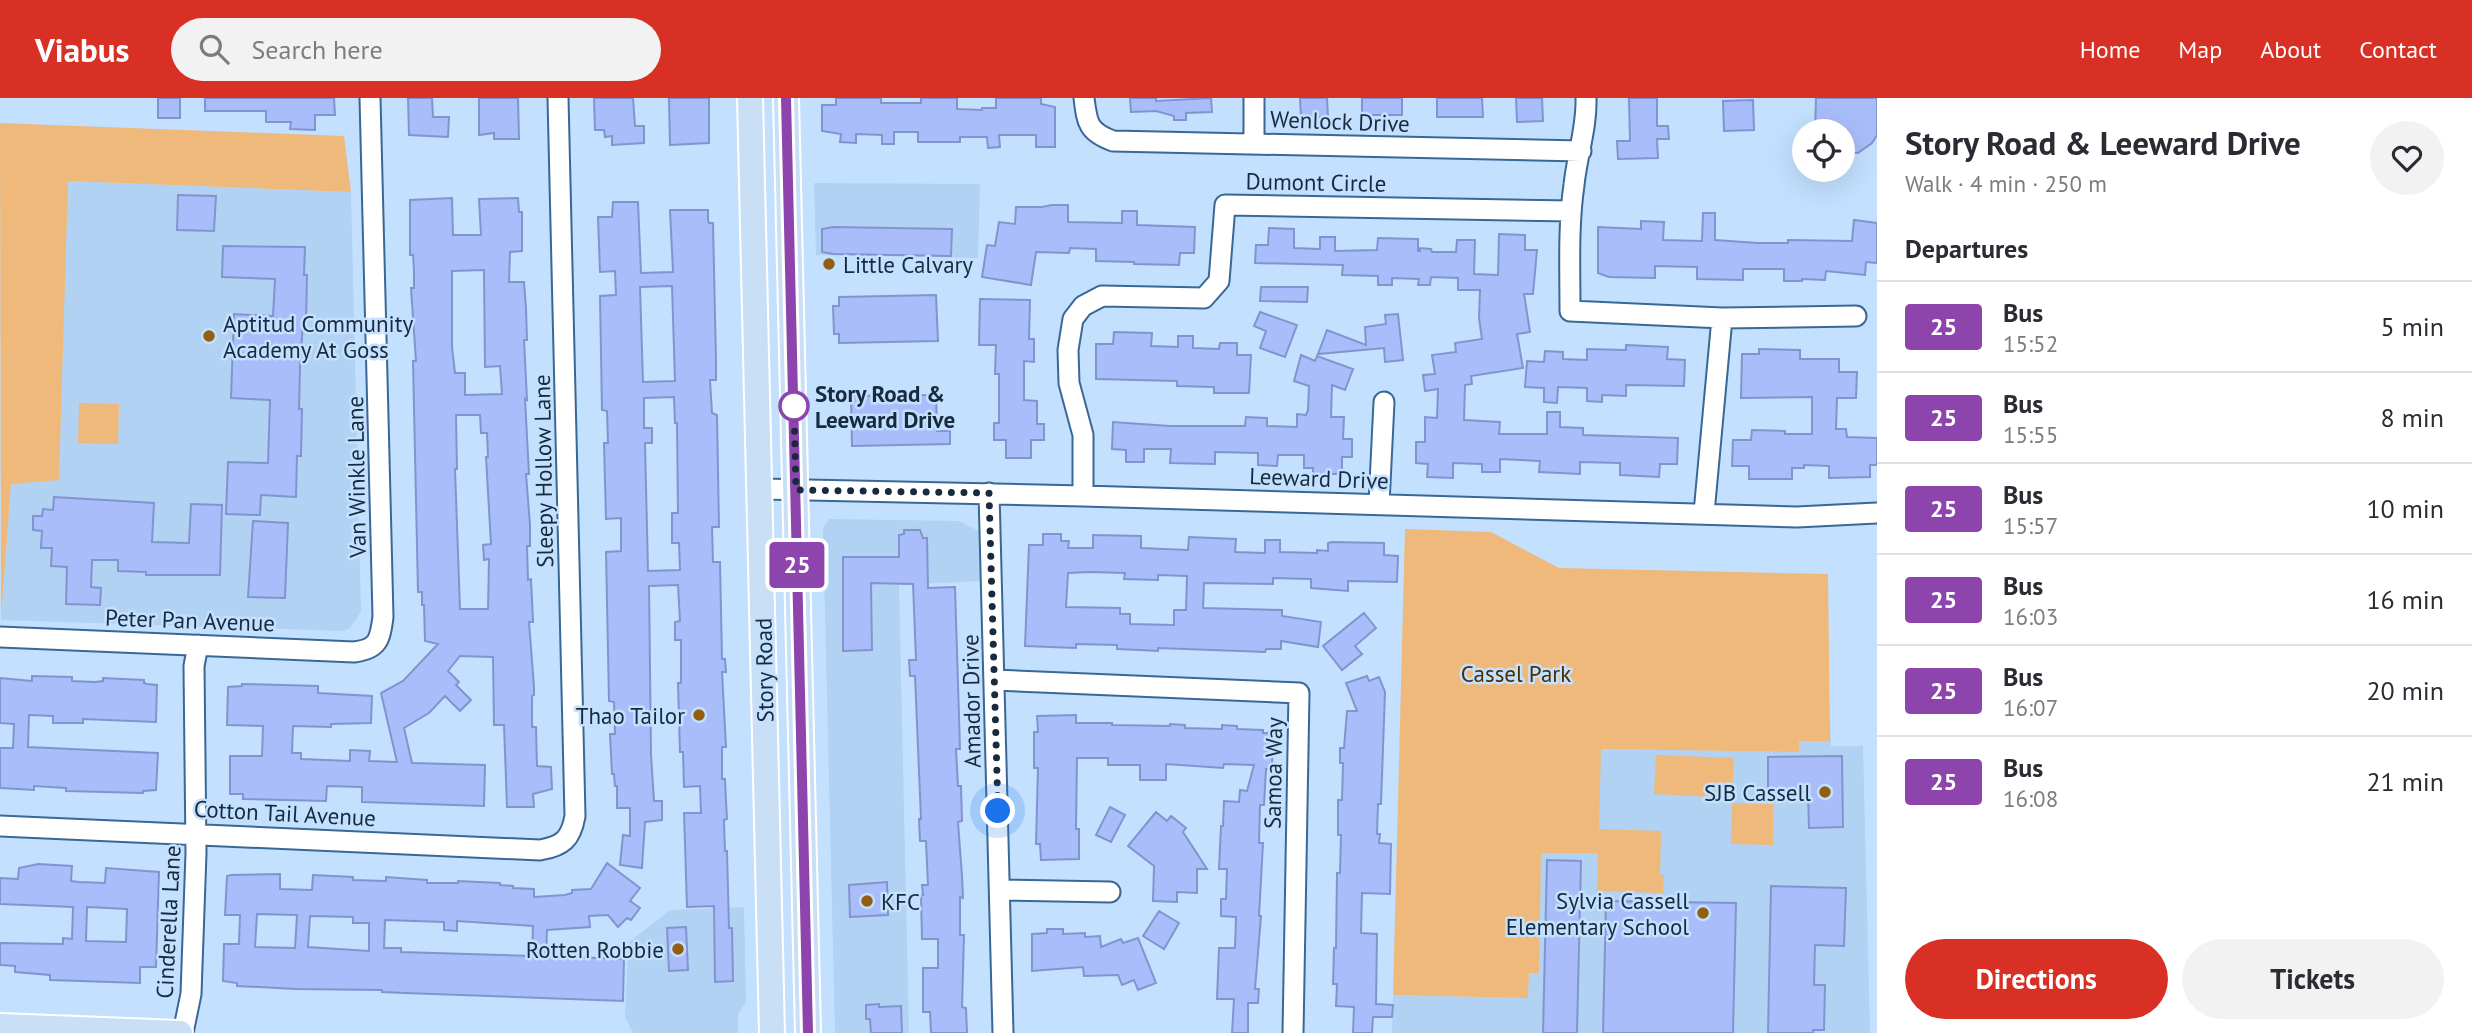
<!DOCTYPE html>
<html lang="en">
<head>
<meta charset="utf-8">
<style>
  body { margin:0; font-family:"PT Sans",sans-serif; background:#f2f2f3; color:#2b2b33; height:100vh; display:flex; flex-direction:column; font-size:26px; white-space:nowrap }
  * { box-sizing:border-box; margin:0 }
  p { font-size:23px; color:#7c7c81 }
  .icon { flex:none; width:38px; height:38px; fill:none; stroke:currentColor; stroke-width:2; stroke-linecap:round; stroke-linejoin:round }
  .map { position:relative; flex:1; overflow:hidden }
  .sheet { display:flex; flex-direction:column; background:#fff; width:595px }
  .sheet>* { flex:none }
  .badge { padding:0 14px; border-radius:5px; font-size:24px; line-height:46px }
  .buttons { position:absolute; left:1792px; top:21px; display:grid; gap:14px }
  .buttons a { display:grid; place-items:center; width:63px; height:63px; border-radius:50%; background:#fff; box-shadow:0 7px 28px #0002; font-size:35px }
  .you { position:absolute; width:35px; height:35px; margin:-18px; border:5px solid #fff; border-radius:50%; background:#1a73e8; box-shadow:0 0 0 10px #1a73e833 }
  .map>.badge { position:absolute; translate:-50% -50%; box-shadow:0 0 0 4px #fff }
  h2 { padding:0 28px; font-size:26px; line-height:63px }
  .round { display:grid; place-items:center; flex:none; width:74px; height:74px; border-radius:37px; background:#f2f2f3 }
  .head { display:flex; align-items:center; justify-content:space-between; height:119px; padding:0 28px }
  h1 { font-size:33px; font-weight:700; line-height:52px }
  .action { display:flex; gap:14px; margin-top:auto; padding:14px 28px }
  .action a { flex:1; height:80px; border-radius:42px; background:#d93025; color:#fff; font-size:28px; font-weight:700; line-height:80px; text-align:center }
  .action a+a { background:#f2f2f3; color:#2b2b33 }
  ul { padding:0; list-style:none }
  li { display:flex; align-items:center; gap:21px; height:91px; padding:0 28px; border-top:2px solid #e1e1e2 }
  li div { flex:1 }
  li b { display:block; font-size:26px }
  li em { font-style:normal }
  li .badge { min-width:77px; font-weight:700; text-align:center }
  header { display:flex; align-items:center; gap:42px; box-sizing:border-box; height:98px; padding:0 35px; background:#d93025; color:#fff }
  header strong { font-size:33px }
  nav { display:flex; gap:38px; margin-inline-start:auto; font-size:24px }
  .search { width:490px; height:63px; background:#f2f2f3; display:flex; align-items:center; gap:18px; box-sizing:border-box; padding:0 24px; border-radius:38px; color:#7c7c81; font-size:26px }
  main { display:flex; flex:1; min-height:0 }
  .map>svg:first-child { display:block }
</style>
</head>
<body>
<header>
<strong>Viabus</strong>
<div class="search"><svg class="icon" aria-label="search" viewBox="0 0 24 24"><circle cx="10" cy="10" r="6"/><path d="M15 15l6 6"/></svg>Search here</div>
<nav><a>Home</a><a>Map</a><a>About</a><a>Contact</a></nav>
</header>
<main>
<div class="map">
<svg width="1877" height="935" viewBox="0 0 1877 935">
  <rect width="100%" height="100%" fill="#c3e0ff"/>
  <path fill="#b2d2f3" d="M67,83L351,94L361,514L350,530L344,533L1,522L11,385L59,381Z
    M814,85L980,86L978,160L816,157Z
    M829,421L959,423L979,433L981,483L899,487L909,935H835L823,430Z
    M1799,617H1830L1831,648H1863L1870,935H1392L1393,897L1528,900L1529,875L1539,874L1540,754L1598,755L1600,651L1799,654Z
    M744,809L746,904L738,916V935H633L625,919L628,845L670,812Z"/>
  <path fill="#eeb97b" d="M0,25L344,38L351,94L68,83L59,382L11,386L1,522Z
    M79,305L119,306L118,346L78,345Z
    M1405,431L1491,434L1559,470L1828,476L1830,643H1799V654L1601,651L1599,731L1661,733L1660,777H1664L1663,795L1597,793L1598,755H1541L1539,875H1529L1528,900L1393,897Z
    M1656,657L1734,660L1732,700L1654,696Z
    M1732,705L1773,706V747L1731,746Z"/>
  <path fill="#a9bdfb" stroke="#8294ce" stroke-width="2" fill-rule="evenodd" d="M158,0H180V20H158Z
    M205,0H334L335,17H315V32L290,31L291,24H266V13H205Z
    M408,0H432L433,19H449L448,39L409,37Z
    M479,0H518L519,41H494V35L479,37Z
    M594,0H633L635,28H644V45L612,47V38L605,39L604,32H595Z
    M669,0H709V45L670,47Z
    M836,0H881V5H921V0H957V11L982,12V10H996V0H1041V6L1055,9V49H1036V37H999L1000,49L988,50L987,39H960V44H918V34H894V46H882V37L856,36V45L840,44L841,36L822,33V7H836Z
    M1130,0H1156V3L1211,0L1212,14L1186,15V22H1174V18L1156,13L1131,14Z
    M1300,0H1327L1328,19L1301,20Z
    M1362,0H1402V17H1362Z
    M1437,0H1482L1483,19H1437Z
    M1516,0H1542L1543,23L1517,24Z
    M1629,0H1657V28H1668L1669,41H1657L1658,60L1618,61L1617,43H1630Z
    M1816,0H1877V37L1872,45L1858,55L1843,54V33H1815Z
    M1753,2L1754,32L1724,33L1723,3Z
    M178,97L216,98L214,133L177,132Z
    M452,100L453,137H481L479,101L518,100L519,114H522V153L510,154L509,184H524L526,210L527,242H524L527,302L525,301L529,376H526L530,427V448H527L528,482L531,481L533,524H529L534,589V597L532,598V629H536L537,668L551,669L552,691L533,696L534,709H507L504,627H494L493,559L460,558L448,573L459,584L456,587L471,602L460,613L445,598L429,615L404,630L412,665L485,667L484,708L362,704V689L327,688L326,703L243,701V696H230V658H262L263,628L227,627L228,589L242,588V586L318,588V595L372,598L371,625L331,626V629L293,628L292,655H301V661L350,663V652L370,653L369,663L397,664L381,595L403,583L438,546L425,543L424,507H422V494H418L413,263H416L411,190H414V173L413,157H410V102ZM484,172L485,269L500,268L502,296L465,297V275H455L452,249V173ZM456,317H480L481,335H487L488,359H486L491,446L483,447L484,462L489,461L488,511H460L455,371H457Z
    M613,104H638L641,175L673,174L670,112H708V122L709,125H713L716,263V282H710L712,315L717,317L719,429H712L713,464H720L722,561H725L726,574H722L726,649H722V681H725L726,703L727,721L724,722V725L725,753H727L729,830H732L733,883L715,884L714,808L687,809L684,715H701L700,688L684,689L683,654H680L678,585H681V542H675V524L680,523L678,487L649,488L651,657L654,703H662V722L645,724L642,770L620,767L623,737L630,738V710H617V688H615L614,676H612L610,636H615L614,604L609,603L606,454L621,453V420L606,421L604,345H608L607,313L602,312L600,198L616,197L615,173L600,174L598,119H612ZM672,188L675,283L643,284L640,189ZM674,299L675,325H677L678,415H672V445H679L680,472L648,473L645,345H652V330H644V300Z
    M1052,107H1068V124L1122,125V113H1137V127L1195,129L1194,155H1180L1179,167L1134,166V164L1096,163V151L1070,150L1069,155L1036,154L1031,187L982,179L987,147L995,148L999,124L1015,126L1016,109H1042Z
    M1703,115H1715V142L1758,145H1788V142L1852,143L1854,122L1877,125V165L1866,164L1865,177L1826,173L1825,182L1802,181V183H1784V171H1743V182L1697,181V169L1655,168V180L1609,179L1598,175V129L1641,131V123L1664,124L1663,142L1702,143Z
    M833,129L952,131L951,158L833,156L822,154V131Z
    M1269,130L1294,131V150L1320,151V139H1335V153L1377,152L1378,140L1418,141V153H1420V150L1431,151L1432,154H1456L1457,142H1475L1474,176L1498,177L1499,136L1525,137V152H1537L1533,196H1524L1530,234L1517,236L1523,270L1471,278L1472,286L1465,287L1464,322L1500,324L1499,336H1547V314H1560V329L1583,330V337L1678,340L1677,366H1660L1659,379L1620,377V365L1580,364V376L1539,374L1540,363L1500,361V374H1482V366L1453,365V380L1427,379L1428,366L1416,365V344H1425V319L1437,320L1438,291L1425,293L1423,277L1435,276L1432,257L1456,254L1455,245L1482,241L1479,220L1480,192H1458V180L1431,179L1430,187H1418L1419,181L1392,180V187H1378V178L1342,177L1343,167L1255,165L1256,147H1268Z
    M223,148L305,149L304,177H307L306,224H303L300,270L299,311H302L301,358H297L296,399L261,397L260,417L226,416L228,364L268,365L270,302L231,300L234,216L273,218L275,181L222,179Z
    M1261,189H1308L1307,204L1260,203Z
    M936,197L938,243L839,245V236H834L833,208H839V199Z
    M980,201L1030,202L1029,241H1034V264L1024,263V302L1037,303V326H1044V342H1031V360H1006V342H994V325H999V276H995L996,247H979Z
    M1260,214L1297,227L1285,259L1260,250L1266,233L1254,228Z
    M1398,216L1403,262L1385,264L1384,250L1318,256L1327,232L1366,247L1365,229L1386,226L1385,217Z
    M1114,234L1152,235L1151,248L1178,249V238H1193V250L1219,251L1220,245H1237V257H1251L1249,295H1214V289L1177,288V283L1096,281V246H1113Z
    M1626,247L1668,249L1667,261L1685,262L1684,288L1626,287V298L1602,297V304L1587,303V290L1558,289L1557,305L1544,304V290L1525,289L1527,263L1544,264L1545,253L1563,254V261L1587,262V251L1626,252Z
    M1759,251L1800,252V261H1839V274H1857L1856,300H1837L1836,331H1846L1847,339L1877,340V367H1870V379L1829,380V368L1804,367V370H1792V381H1749V368H1732L1733,342H1751L1752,332L1785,333V336H1812V299L1741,300L1742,256H1759Z
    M1301,257L1315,263L1317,258L1353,271L1345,292L1332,287L1331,319H1344L1343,341H1352V359H1342V376H1313V370H1304V357H1278L1277,368L1258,367V355L1215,354V366L1170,365L1171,351H1144V364H1126V352L1112,351L1113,324L1170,328H1245L1246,319L1267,320V328L1297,329V316L1306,317L1308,312L1309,288L1294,283Z
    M936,297L937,333H950V346L852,348L851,298Z
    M54,399L154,405L152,444L189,445L191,406L222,407L220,477H146V474L118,473V462H92L91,489L101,490L100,507L66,506L67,469L51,468L52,450H41L42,433L33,432V418H42L43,411L53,412Z
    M253,423L288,425L285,500L248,499Z
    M904,432H920L923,440H927L928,490L955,489L960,651H956L958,688H961L962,723L958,724L962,778L963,800L960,799V837H964L962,909L966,910L967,935H931L930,914H923V870H938V841H922L921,797H923L922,787H928L926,743H920L919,721H921L915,578H910L909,562H916L913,486L871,485L872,552L843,553V459H899V437L904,436Z
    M1043,436H1061V443H1069L1068,450H1093V437L1141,438V450L1188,452L1189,439L1236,441L1235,454L1265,455V442H1280V454L1317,455V452L1328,453V445L1332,444L1384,445V457L1398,458L1397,484L1348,483V493L1311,490V481L1273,480V486L1204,485L1203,510L1282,512V518L1321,524L1318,549L1281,543V551H1266L1265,554L1158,550V553L1139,552L1117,551V547L1076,546V550L1025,548L1029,447H1043ZM1090,474L1125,475L1124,481L1158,482V477L1187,478L1186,512H1174V527L1130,526V516H1120V510L1066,509L1068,475Z
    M1364,515L1376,530L1355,548L1362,556L1342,572L1323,548Z
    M32,578L72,579V583L95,584L103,583V580L144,582V585L147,586L157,587L156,624L83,621V625H53V618L29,617L28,649L158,655L156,692L143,693V695L66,693V690L34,688V692L0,690V650H13L14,626L0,625V580L32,583Z
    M1367,578L1369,583L1379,579L1385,594L1381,706H1378L1377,736H1380L1379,745L1391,746L1390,796L1362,795L1361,835L1377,836L1376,906L1393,907L1392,919H1373L1372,935H1353L1354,909L1336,908L1337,886H1333L1334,850H1336L1337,775H1340L1341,737H1338V702H1342L1343,665H1340V650H1344L1347,613H1357L1346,585Z
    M1076,617V625H1112V627L1170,628V626L1185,627V630L1222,631V627L1237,628V631L1263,632V635H1273L1272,672L1266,671L1264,707H1260L1259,745H1263L1259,818H1261L1255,891H1259L1258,905H1248V935H1232L1234,901H1217L1219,850H1235L1236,819L1221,818V801H1226L1227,771H1219L1221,728H1223L1224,703L1239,704L1240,692L1247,693L1254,667L1224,666L1223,670L1166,666V682H1140V667H1108V660H1077L1076,731H1079V761L1041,762L1040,746H1036L1038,670H1034V634H1038L1037,618Z
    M1842,658L1843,729L1809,730L1808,694H1768V659Z
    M1110,709L1125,717L1111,744L1096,737Z
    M1156,714L1167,723L1171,718L1186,730L1183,734L1207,771H1197V795L1177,794V804L1153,803L1154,768L1128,748Z
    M1547,762L1581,763L1577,935H1543Z
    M607,765L640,790L630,803L640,810L631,822L627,820L618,829L608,817L589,818L590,829L547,832L546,858L624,861L623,903L405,895L382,894V892L296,891L237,888V885L223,883L224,846H239L240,817H225L227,778L231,777L280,776V791L312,792L313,777L353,779V782L386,783V779L427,782V785H458V783L500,785V787L513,788V790L534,791V799L565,797L572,795V792L591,791ZM257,816L297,817L295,850L255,849ZM310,818L353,819V825H369V853L308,849ZM385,822L444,824V832L457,833V823L533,828L532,858L401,854V850H384Z
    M38,766L72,768L71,783L79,784L105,785L106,770L159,774L156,869H140V885L50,882V877L15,874V868L0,867V845L63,846V840L72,841L73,809L0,806V780L18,781L19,770ZM87,809L127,811L126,844L86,843Z
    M887,784L888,817L850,819L849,787Z
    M1771,788L1846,790L1844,848L1815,847L1814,887H1825L1824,932H1813V935H1768Z
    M1606,803L1736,805L1733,935H1603Z
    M1159,813L1179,825L1164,851L1143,838Z
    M686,829L688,872L669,873L667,830Z
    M1047,831H1063V836L1085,835V839L1100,838L1101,849L1121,841L1123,845L1138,840L1156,885L1138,892L1134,882L1122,887L1118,877L1084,878L1083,869L1032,873V836L1047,835Z
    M879,906V909L901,908L902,935H871L870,921H866V907Z"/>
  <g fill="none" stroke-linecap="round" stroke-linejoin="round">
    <g stroke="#3b6794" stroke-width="23">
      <path id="minor" d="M1084,0C1087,25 1088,34 1113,43L1581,53
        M1254,0V45
        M1586,0C1587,30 1577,57 1574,87C1568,128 1570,171 1570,213L1722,220L1856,218
        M759,391L1083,398L1797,419L1877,415
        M989,395L1003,935
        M1083,398V337L1069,285L1068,252L1073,221L1083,208L1102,198L1204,200L1219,183L1225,107L1571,113
        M1379,406L1384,304
        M1704,415L1722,220
        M0,539L354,554C378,551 380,542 383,519L370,0
        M995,582L1299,595L1293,935
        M0,728L540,752C563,748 571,741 575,718L558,0
        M1000,792L1110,794
        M183,935L191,896L196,755L194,568L198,547"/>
    </g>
    <g stroke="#fff" stroke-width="28">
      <path id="major" d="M750,0L772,935
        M786,0L808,935
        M0,928L180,935"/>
    </g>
    <use href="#minor" stroke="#fff" stroke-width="19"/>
    <use href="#major" stroke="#c9dff6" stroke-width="24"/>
  </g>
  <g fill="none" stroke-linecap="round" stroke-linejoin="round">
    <g stroke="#fff" stroke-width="16">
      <path id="line" d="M786,0L808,935"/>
    </g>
    <use href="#line" stroke="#8e44ad" stroke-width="10"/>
    <path stroke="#182a3e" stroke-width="7" stroke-dasharray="0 12.6" d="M794,308L796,392L989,395L998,713"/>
  </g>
  <g fill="#925e10" stroke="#c3e0ff" stroke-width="2.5">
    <circle cx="829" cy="166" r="7"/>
    <circle cx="209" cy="238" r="7"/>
    <circle cx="699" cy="617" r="7"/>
    <circle cx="1825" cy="694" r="7"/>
    <circle cx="867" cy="803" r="7"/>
    <circle cx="1703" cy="815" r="7"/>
    <circle cx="678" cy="851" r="7"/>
  </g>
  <circle fill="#fff" stroke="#8e44ad" stroke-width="3.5" cx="794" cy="308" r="14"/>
  <g text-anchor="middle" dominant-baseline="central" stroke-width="5" stroke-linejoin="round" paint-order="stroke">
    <g font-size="23" fill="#182a3e" stroke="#c3e0ff">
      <text transform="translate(1340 23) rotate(2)">Wenlock Drive</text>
      <text transform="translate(1316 84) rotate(1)">Dumont Circle</text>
      <text transform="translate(543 373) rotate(-91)">Sleepy Hollow Lane</text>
      <text transform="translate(356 379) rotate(-91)">Van Winkle Lane</text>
      <text transform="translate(1319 380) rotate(2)">Leeward Drive</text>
      <text transform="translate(190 522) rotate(2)">Peter Pan Avenue</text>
      <text transform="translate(764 572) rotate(-91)">Story Road</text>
      <text transform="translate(971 603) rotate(-91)">Amador Drive</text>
      <text transform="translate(1273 675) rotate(-89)">Samoa Way</text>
      <text transform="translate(285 715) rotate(3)">Cotton Tail Avenue</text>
      <text transform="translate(168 824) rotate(-87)">Cinderella Lane</text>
    </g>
    <g font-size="23" fill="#182a3e" stroke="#c3e0ff" text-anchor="end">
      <text x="843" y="166" text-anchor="start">Little Calvary</text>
      <text x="223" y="225" text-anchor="start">Aptitud Community<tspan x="223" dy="26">Academy At Goss</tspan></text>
      <text x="685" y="617">Thao Tailor</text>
      <text x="1811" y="694">SJB Cassell</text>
      <text x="1689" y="802">Sylvia Cassell<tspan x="1689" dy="26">Elementary School</tspan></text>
      <text x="881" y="803" text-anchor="start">KFC</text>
      <text x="664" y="851">Rotten Robbie</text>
    </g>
    <g font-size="23" font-weight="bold" fill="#182a3e" stroke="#c3e0ff" text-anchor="start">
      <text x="815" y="295">Story Road &amp;<tspan x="815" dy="26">Leeward Drive</tspan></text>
    </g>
    <g font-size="23" fill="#4c2e00" stroke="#c3e0ff">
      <text x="1516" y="575">Cassel Park</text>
    </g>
  </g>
</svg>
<div class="buttons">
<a><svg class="icon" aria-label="locate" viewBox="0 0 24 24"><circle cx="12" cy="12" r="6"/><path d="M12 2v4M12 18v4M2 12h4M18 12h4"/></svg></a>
</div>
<div class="you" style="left:998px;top:713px"></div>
<b class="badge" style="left:797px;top:467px;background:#8e44ad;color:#fff">25</b>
</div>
<section class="sheet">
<div class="head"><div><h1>Story Road &amp; Leeward Drive</h1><p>Walk · 4 min · 250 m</p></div><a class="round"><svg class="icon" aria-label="heart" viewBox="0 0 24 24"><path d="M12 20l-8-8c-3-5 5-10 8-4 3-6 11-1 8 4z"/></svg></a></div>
<h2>Departures</h2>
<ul>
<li><span class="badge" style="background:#8e44ad;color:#fff">25</span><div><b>Bus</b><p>15:52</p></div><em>5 min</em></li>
<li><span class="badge" style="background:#8e44ad;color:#fff">25</span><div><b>Bus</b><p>15:55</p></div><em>8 min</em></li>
<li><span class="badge" style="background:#8e44ad;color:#fff">25</span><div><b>Bus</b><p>15:57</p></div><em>10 min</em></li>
<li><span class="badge" style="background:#8e44ad;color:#fff">25</span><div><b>Bus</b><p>16:03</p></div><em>16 min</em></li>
<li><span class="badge" style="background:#8e44ad;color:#fff">25</span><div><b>Bus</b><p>16:07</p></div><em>20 min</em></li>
<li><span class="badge" style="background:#8e44ad;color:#fff">25</span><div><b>Bus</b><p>16:08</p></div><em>21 min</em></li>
</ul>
<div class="action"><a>Directions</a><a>Tickets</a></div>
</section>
</main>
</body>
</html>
